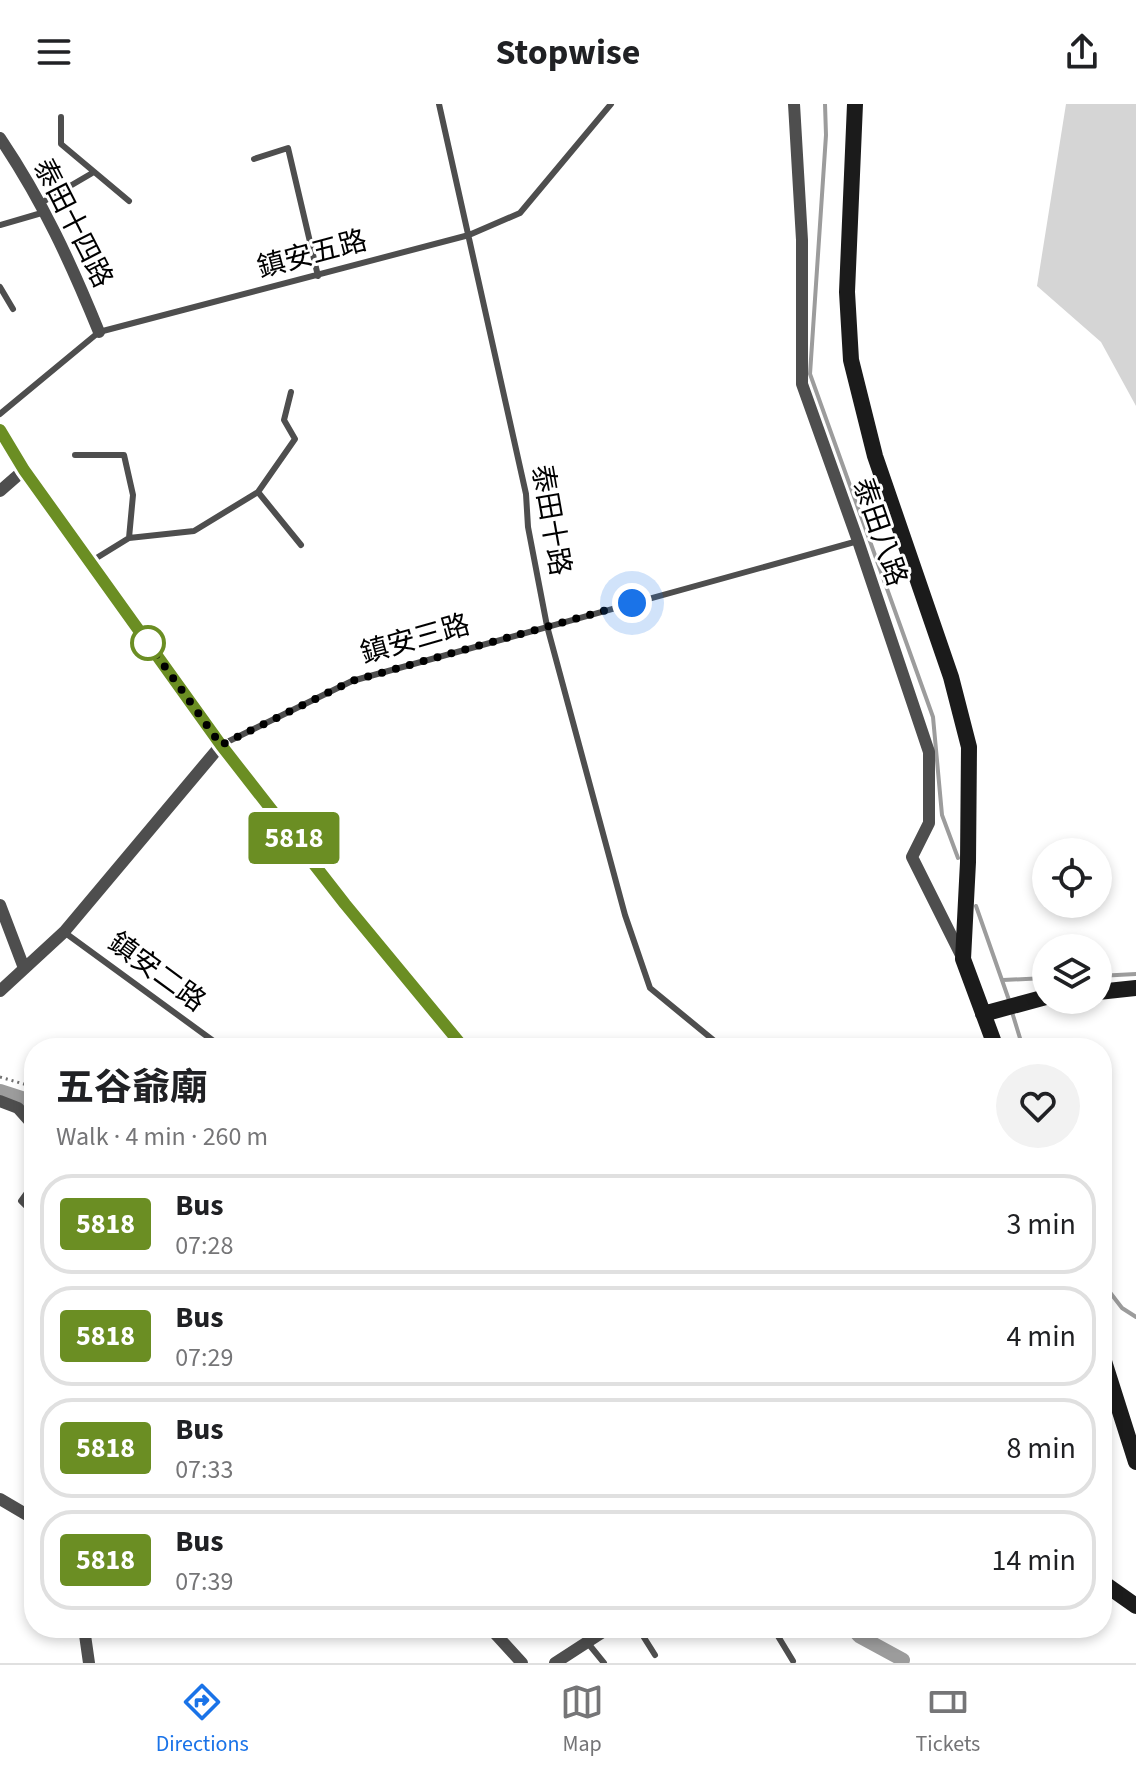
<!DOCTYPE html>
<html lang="en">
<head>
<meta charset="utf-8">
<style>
  body { margin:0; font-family:"Source Sans 3","Noto Sans TC",sans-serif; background:#f2f2f2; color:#202124; height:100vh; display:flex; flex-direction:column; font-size:30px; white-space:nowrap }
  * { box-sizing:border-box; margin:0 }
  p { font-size:26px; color:#757577 }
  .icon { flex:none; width:44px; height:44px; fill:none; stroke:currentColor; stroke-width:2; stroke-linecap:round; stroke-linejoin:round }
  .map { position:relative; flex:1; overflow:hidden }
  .panel { position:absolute; left:24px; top:934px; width:1088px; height:600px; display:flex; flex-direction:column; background:#fff; border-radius:32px; box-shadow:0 4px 12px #0003 }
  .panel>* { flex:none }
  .badge { padding:0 16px; border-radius:6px; font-size:28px; line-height:52px }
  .tools { position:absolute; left:1032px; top:734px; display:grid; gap:16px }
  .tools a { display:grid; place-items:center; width:80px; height:80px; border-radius:50%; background:#fff; box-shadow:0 4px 12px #0003; font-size:40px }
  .you { position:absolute; width:40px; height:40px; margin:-20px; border:6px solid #fff; border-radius:50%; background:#1a73e8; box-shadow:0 0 0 12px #1a73e833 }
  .map>.badge { position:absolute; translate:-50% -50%; box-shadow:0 0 0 4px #fff }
  .round { display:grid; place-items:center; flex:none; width:84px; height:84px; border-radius:42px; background:#f2f2f2 }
  .summary { display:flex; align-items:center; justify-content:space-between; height:136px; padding:0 32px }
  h1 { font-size:38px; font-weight:700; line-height:60px }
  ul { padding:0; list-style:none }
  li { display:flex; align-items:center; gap:24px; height:100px; margin:0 16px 12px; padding:0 16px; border:4px solid #e0e0e0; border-radius:32px }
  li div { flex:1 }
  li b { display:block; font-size:30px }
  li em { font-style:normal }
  li .badge { min-width:88px; font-weight:700; text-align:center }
  header { display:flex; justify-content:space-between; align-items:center; height:104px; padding:0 32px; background:#fff; font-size:36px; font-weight:700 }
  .tab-bar { display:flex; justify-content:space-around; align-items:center; height:112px; border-top:2px solid #e0e0e0; background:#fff; font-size:22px; color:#757577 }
  .tab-bar a { display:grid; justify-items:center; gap:4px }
  .tab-bar .selected { color:#1a73e8 }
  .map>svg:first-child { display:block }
</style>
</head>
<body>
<header><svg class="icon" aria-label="menu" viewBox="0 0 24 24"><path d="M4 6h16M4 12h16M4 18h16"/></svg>Stopwise<svg class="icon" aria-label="share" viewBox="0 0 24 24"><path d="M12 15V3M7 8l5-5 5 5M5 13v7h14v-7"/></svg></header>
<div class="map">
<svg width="1136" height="1559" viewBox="0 0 1136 1559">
  <rect width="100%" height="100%" fill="#fff"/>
  <path fill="#d5d5d5" d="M1066,0H1136V302L1101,238L1037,182Z"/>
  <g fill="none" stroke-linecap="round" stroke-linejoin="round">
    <path stroke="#9c9c9c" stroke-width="4" d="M825,0L826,31L810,270L933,613L942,711L958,754
      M976,802L1010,899
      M1098,872L1136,870
      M1003,876L1046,874
      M1012,908L1023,944
      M1102,1178L1122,1204L1136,1213
      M903,1556L906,1559"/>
    <path stroke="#9c9c9c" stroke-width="14" d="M0,987L34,998
      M852,1524L859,1532L903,1556"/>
    <path stroke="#707070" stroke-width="3" stroke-dasharray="2 4" stroke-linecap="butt" d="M0,973L34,983"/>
    <path stroke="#4e4e4e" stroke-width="6" d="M439,0L526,390L528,423L547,522L625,811L650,884L723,944
      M61,13V40L129,97
      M254,55L288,44L318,172
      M41,99L94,68
      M0,121L45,108
      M0,183L13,205
      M0,310L99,228L469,131L520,109L611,0
      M75,351H124L133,391L129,434
      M258,388L301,441
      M90,458L129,434L194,427L258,388L295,335L284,316L291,288
      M221,641L352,577L858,437
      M64,828L223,944
      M34,1079L21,1097L34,1110
      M638,1524L655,1551
      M773,1524L793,1557
      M587,1538L604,1559"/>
    <path stroke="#4e4e4e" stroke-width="12" d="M794,0L802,136V280L858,437L929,648V719L912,753L963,855
      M0,34C43,98 70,157 99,228
      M0,387L24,366
      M0,801L24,864
      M0,887L64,828L221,641
      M0,997L18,1004L34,1022
      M0,1395L34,1415
      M84,1524L89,1559
      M490,1524L522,1559
      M555,1559L609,1524"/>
    <path stroke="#1b1b1b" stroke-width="16" d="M855,0L847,188L851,256L875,352L951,573L969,643L968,758L963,855L996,944
      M0,326L24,366L221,641L345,800L464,944
      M1098,888L1136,884
      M983,910L1046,893
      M1102,1251L1136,1358
      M1102,1478L1136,1502"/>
  </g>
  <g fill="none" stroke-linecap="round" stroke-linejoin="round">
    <g stroke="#fff" stroke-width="18">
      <path id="line" d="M0,326L24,366L221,641L345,800L464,944"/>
    </g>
    <use href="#line" stroke="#6b8e23" stroke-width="12"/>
    <path stroke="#000" stroke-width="8" stroke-dasharray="0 14.4" d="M148,539L221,641L352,577L632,499"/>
  </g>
  <circle fill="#fff" stroke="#6b8e23" stroke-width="4" cx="148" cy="539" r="16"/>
  <g text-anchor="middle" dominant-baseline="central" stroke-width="6" stroke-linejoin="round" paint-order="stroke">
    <g font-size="28" fill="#000" stroke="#fff">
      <text transform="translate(73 119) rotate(63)">泰田十四路</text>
      <text transform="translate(312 150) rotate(-15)">鎮安五路</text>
      <text transform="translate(551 416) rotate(80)">泰田十路</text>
      <text transform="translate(880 428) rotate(71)">泰田八路</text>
      <text transform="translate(415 535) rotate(-16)">鎮安三路</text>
      <text transform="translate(157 868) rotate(36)">鎮安二路</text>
    </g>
  </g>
</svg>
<div class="tools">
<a><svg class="icon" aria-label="locate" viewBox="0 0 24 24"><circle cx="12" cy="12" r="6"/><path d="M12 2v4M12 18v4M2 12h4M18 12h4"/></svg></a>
<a><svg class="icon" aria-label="layers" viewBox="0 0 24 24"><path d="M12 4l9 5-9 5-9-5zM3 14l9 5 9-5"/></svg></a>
</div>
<div class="you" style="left:632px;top:499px"></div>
<b class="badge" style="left:294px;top:734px;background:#6b8e23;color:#fff">5818</b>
<section class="panel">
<div class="summary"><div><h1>五谷爺廟</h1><p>Walk · 4 min · 260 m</p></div><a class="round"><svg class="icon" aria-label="heart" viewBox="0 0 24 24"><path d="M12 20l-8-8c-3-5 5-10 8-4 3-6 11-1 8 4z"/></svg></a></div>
<ul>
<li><span class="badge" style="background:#6b8e23;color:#fff">5818</span><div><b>Bus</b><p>07:28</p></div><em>3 min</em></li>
<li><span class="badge" style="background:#6b8e23;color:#fff">5818</span><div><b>Bus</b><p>07:29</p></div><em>4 min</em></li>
<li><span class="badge" style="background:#6b8e23;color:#fff">5818</span><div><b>Bus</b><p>07:33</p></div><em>8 min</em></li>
<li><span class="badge" style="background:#6b8e23;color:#fff">5818</span><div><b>Bus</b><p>07:39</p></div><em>14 min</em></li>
</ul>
</section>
</div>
<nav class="tab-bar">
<a class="selected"><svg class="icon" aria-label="directions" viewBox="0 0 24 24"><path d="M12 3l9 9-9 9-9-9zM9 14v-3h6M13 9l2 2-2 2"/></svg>Directions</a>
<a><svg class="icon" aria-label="map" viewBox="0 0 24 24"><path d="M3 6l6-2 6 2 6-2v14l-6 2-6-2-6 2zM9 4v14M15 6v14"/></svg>Map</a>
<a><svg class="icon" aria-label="tickets" viewBox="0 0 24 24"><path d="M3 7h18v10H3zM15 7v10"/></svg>Tickets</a>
</nav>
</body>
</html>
